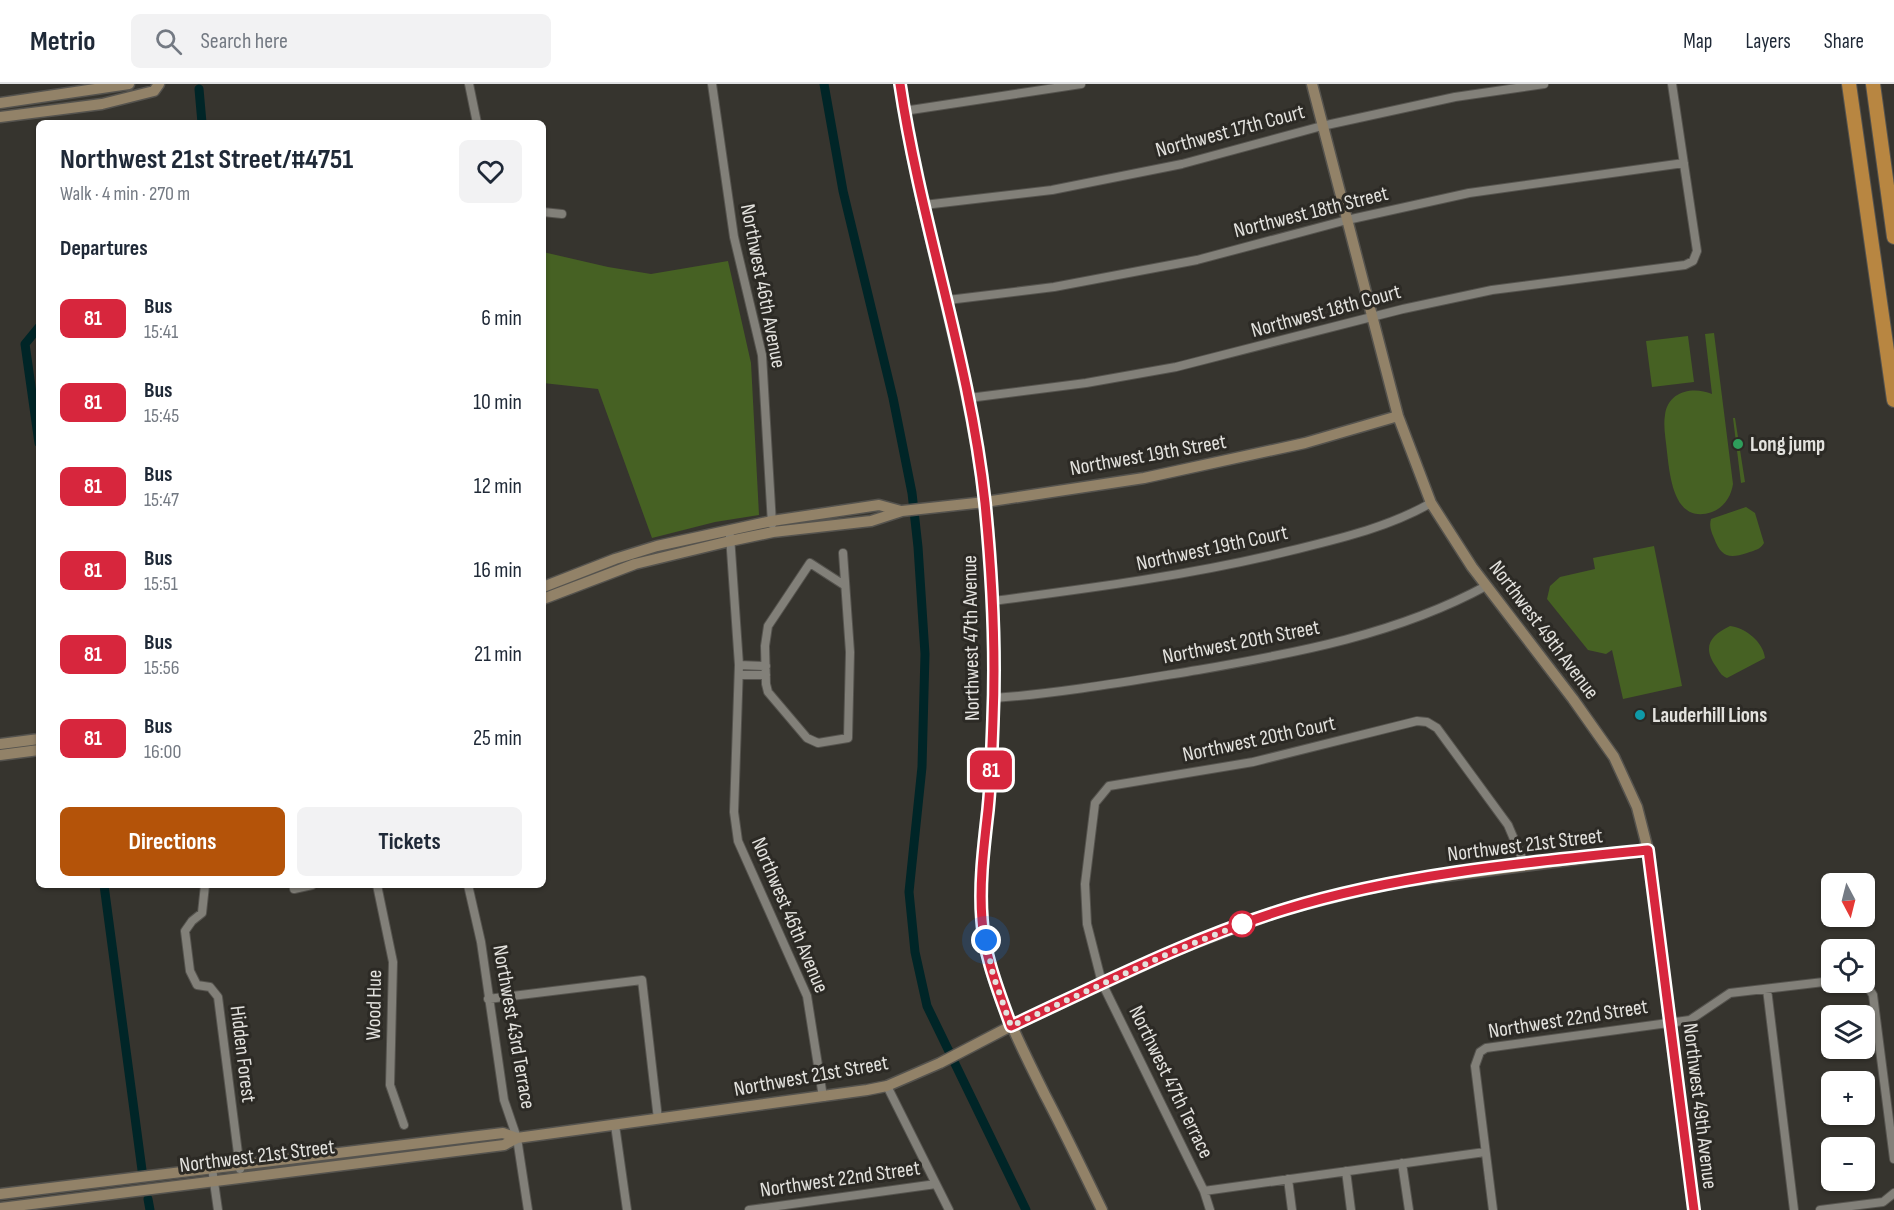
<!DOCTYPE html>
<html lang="en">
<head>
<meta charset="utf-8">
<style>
  body { margin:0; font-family:"Sofia Sans Condensed",sans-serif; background:#f2f2f3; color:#1f2937; height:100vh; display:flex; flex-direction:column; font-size:22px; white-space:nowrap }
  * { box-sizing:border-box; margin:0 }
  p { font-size:20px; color:#747a83 }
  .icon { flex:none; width:33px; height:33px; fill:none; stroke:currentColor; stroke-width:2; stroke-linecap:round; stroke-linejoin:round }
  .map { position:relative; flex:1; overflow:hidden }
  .side { position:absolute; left:36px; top:36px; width:510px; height:768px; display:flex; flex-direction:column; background:#fff; border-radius:9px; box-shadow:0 2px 4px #0004 }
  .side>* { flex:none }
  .badge { padding:0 12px; border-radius:9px; font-size:21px; line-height:39px }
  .needle { width:39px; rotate:173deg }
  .fabs { position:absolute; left:1821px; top:789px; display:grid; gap:12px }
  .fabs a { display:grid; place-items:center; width:54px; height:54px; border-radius:9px; background:#fff; box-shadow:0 2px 4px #0004; font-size:30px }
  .you { position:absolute; width:30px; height:30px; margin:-15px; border:4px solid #fff; border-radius:50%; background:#1a73e8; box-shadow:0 0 0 9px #1a73e833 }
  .map>.badge { position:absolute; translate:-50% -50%; box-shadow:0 0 0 3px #fff }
  h2 { padding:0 24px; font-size:22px; line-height:54px }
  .round { display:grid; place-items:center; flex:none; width:63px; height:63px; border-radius:9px; background:#f2f2f3 }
  .overview { display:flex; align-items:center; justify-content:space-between; height:102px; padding:0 24px }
  h1 { font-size:28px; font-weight:700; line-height:45px }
  .button { display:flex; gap:12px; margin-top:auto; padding:12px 24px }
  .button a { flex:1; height:69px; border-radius:9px; background:#b45309; color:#fff; font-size:24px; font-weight:700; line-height:69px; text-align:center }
  .button a+a { background:#f2f2f3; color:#1f2937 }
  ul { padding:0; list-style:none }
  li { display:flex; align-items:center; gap:18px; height:84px; padding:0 24px }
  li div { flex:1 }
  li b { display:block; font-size:22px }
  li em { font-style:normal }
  li .badge { min-width:66px; font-weight:700; text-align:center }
  header { display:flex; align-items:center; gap:36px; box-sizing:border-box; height:84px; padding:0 30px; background:#fff; border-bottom:2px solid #e0e1e3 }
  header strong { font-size:28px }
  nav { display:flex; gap:33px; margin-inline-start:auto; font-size:21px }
  .search { width:420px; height:54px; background:#f2f2f3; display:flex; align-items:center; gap:15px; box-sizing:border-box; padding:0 21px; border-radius:9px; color:#747a83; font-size:22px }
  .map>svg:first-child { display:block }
</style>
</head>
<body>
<header>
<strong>Metrio</strong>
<div class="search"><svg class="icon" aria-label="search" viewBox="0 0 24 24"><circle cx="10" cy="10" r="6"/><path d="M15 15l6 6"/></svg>Search here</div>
<nav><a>Map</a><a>Layers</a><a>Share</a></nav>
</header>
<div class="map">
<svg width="1894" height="1126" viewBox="0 0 1894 1126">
  <rect width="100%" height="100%" fill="#36342e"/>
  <path fill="#466123" d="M543,168L608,183L651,190L728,177L751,279L759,431L715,438L652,454L598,305L543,299Z
    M1714,249L1733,400C1731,412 1725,423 1712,428C1674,441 1670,393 1667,368C1666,356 1663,343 1665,331C1668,307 1693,302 1712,310L1705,250Z
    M1688,252L1694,298L1652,303L1646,257Z
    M1733,334H1735L1745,398L1741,399Z
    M1746,423L1755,429L1764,459C1760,466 1755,466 1747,469C1729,475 1721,473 1714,454C1711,447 1709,442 1711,435Z
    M1654,462L1682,602L1623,615L1612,566L1606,570L1588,566L1547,515L1550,502L1560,493L1595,485L1593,474Z
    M1730,542C1746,544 1763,558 1765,574L1727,594C1722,592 1720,589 1717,584C1702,564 1709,552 1730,542Z"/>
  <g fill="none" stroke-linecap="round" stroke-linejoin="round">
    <path stroke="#002527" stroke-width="9" d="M824,0L843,107L893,314L912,409L918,463L925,570L922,683L909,808L915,868L927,922L1026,1126
      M199,5L202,39
      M39,243L25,260L39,359
      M104,801L142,1086
      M148,1115L150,1126"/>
    <g stroke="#55534e" stroke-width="10">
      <path id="street" d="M469,0L477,39
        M712,0L734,153L762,271L772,440
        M904,27L1081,0
        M924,121L1052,106L1182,80L1322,42L1455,13L1544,0
        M543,128L562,130
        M948,216L1054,203L1197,176L1347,136L1469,109L1684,79
        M969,314L1086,299L1176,283L1403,225L1492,206L1685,181L1693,177L1697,167L1672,0
        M730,452L739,581L734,728L738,757L807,912L823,1013
        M843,469L850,568L848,654L818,659L807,654L768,608L766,600L765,562L768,542L810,479L844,501
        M993,517C1092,504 1191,491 1289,467C1338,455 1387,444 1431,419
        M739,581L766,582
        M739,591H766
        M994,614C1063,609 1130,597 1198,586C1296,569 1398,550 1486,502
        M205,801L202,829L192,837L185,847L190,887L197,901L210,903L218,913L240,1085
        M377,801L393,878L390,1001L404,1041
        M468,801L481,858L504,1016L517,1054L528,1126
        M294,805L312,801
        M1864,897L1873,911L1894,1075
        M1767,905L1794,1126
        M488,915L642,896L658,1035
        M887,1002L949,1126
        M615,1041L627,1126
        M1402,1079L1409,1126
        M212,1084L218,1126
        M1346,1087L1351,1126
        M1288,1095L1292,1126
        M1204,1107L1485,1068
        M749,1126L936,1100
        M1210,1126L1204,1107L1102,899L1087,840L1085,800L1095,719L1109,702L1253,678L1417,637L1427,638L1437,644L1508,741L1525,781
        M1493,1126L1475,982L1480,968L1486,964L1690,936L1730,909L1832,897
        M1820,1126L1883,1118L1894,1109"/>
    </g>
    <g stroke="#55534e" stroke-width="13">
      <path id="secondary" d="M900,0C921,141 967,276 985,417C996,509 996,604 990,697C987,743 977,790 982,836C987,899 1018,956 1045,1011C1065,1049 1083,1087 1102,1126
        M1312,0L1398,332L1431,419L1472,483L1573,615L1614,673L1637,723L1648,766L1694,1126
        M0,19L129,0
        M0,33L102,20L154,7L159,0
        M543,503L615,475L657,462L772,437L879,421L901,427
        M543,515L635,480L730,457L773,448L871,437L902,427L985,418L1144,394L1305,359L1398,332
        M0,660L39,655
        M0,671L39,666
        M0,1110L503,1049L517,1054
        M0,1124L504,1061L517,1054L867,1006L887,1002L940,979L1011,942L1176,866L1285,825L1391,799L1648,766"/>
    </g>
    <g stroke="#55534e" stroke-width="16">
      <path id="highway" d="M1849,0L1894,316
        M1873,0L1894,153"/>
    </g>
    <use href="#street" stroke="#828079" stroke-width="8"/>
    <use href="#secondary" stroke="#928268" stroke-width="10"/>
    <use href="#highway" stroke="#b88641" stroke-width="14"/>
  </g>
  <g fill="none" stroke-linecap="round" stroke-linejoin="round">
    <g stroke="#fff" stroke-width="14">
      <path id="line" d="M900,0C921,141 970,277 985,419C992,490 996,563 993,635C992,665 991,696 988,726C984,762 979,799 982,836C984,872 999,908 1011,942C1101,900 1191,854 1286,825C1399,790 1530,778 1648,766L1694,1126"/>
    </g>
    <use href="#line" stroke="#d7263d" stroke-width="9"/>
    <path stroke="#e3e2de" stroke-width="6" stroke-dasharray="0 10.8" d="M986,856L993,891L1011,942L1172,868L1242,840"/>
  </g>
  <circle fill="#2e9e5b" stroke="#2c2a25" stroke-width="2" cx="1738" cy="360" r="6"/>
  <circle fill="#0f9aa8" stroke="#2c2a25" stroke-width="2" cx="1640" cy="631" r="6"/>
  <circle fill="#fff" stroke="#d7263d" stroke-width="3" cx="1242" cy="840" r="12"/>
  <g text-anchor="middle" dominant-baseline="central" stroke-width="6" stroke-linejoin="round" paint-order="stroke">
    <g font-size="21" fill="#e3e2de" stroke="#2c2a25">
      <text transform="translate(1230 47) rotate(-15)">Northwest 17th Court</text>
      <text transform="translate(1311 128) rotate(-14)">Northwest 18th Street</text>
      <text transform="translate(763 202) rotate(79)">Northwest 46th Avenue</text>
      <text transform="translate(1326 227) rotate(-15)">Northwest 18th Court</text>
      <text transform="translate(1148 371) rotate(-10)">Northwest 19th Street</text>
      <text transform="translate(1212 464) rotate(-12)">Northwest 19th Court</text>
      <text transform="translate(1544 546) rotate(53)">Northwest 49th Avenue</text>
      <text transform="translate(971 554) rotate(-91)">Northwest 47th Avenue</text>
      <text transform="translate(1241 558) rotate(-11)">Northwest 20th Street</text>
      <text transform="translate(1259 655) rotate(-12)">Northwest 20th Court</text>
      <text transform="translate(1525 761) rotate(-7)">Northwest 21st Street</text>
      <text transform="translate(790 831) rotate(67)">Northwest 46th Avenue</text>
      <text transform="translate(374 921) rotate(-89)">Wood Hue</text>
      <text transform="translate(1568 935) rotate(-9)">Northwest 22nd Street</text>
      <text transform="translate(514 943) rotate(80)">Northwest 43rd Terrace</text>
      <text transform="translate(243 970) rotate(83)">Hidden Forest</text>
      <text transform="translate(811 992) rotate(-10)">Northwest 21st Street</text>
      <text transform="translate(1171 998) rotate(64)">Northwest 47th Terrace</text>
      <text transform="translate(1700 1022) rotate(83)">Northwest 49th Avenue</text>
      <text transform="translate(257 1072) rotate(-7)">Northwest 21st Street</text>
      <text transform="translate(840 1095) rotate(-8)">Northwest 22nd Street</text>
    </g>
    <g font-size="21" font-weight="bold" fill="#e3e2de" stroke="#2c2a25" text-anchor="start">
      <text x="1750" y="360">Long jump</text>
      <text x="1652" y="631">Lauderhill Lions</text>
    </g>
  </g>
</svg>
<div class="fabs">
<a><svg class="needle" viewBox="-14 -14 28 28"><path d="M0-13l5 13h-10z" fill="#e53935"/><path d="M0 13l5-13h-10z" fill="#747a83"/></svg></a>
<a><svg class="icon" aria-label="locate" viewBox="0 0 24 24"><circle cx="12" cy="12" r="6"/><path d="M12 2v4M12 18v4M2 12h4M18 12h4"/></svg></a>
<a><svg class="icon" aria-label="layers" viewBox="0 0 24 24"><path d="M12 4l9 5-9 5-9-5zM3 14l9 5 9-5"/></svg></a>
<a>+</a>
<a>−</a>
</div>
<div class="you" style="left:986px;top:856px"></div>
<b class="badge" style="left:991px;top:686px;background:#d7263d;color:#fff">81</b>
<section class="side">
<div class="overview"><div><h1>Northwest 21st Street/#4751</h1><p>Walk · 4 min · 270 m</p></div><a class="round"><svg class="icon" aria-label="heart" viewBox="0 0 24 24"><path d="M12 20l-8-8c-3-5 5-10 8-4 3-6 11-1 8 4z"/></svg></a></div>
<h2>Departures</h2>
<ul>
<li><span class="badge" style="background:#d7263d;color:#fff">81</span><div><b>Bus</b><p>15:41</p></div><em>6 min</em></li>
<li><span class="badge" style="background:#d7263d;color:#fff">81</span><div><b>Bus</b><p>15:45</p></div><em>10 min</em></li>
<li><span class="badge" style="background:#d7263d;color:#fff">81</span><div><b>Bus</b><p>15:47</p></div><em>12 min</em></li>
<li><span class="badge" style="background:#d7263d;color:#fff">81</span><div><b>Bus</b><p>15:51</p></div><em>16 min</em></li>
<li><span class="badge" style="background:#d7263d;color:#fff">81</span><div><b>Bus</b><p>15:56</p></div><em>21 min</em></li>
<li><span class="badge" style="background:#d7263d;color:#fff">81</span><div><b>Bus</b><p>16:00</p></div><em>25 min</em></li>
</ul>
<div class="button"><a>Directions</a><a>Tickets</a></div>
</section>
</div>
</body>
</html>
